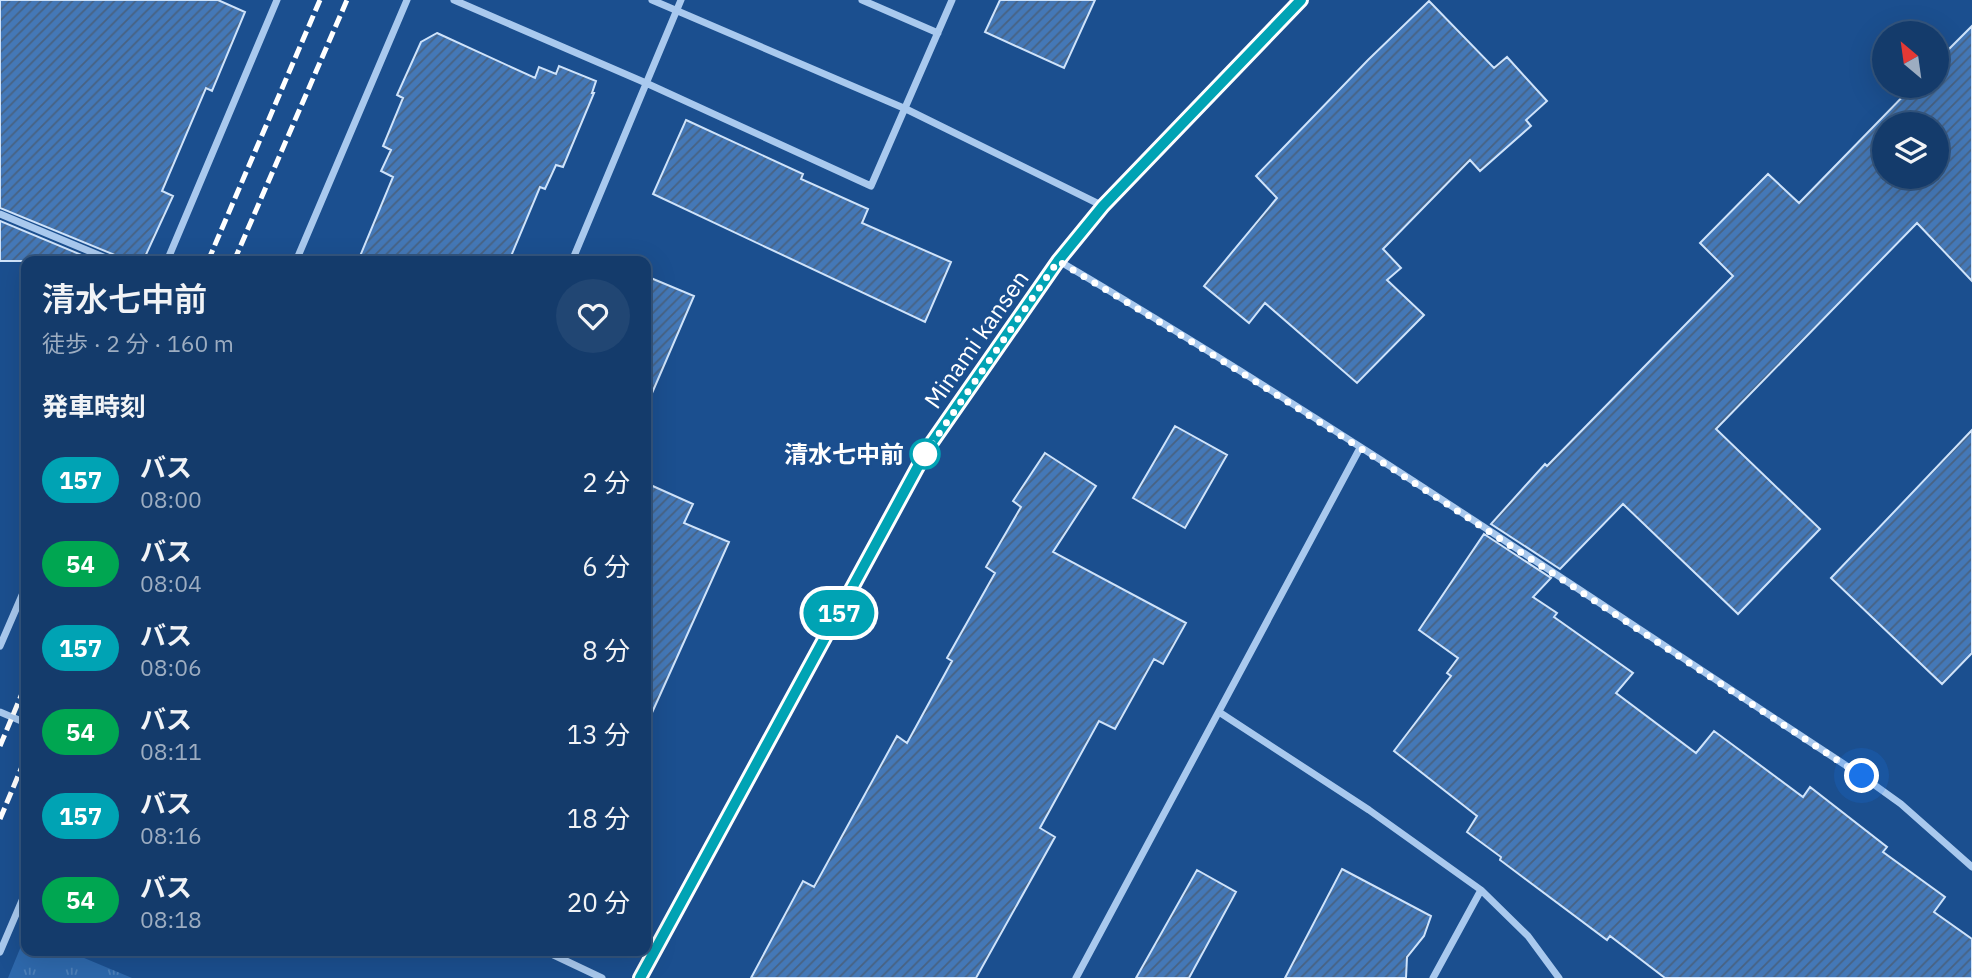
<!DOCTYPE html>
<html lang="ja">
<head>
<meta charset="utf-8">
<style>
  body { margin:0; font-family:"IBM Plex Sans","Noto Sans JP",sans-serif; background:#214673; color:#f1f3f6; height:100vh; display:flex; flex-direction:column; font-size:26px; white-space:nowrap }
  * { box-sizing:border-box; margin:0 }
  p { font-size:23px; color:#9dadc1 }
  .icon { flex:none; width:38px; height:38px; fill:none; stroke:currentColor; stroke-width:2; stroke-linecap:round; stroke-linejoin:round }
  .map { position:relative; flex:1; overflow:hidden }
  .side { position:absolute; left:21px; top:256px; width:630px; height:700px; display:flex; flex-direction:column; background:#143b6b; border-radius:14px; box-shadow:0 7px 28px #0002,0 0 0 2px #33557e }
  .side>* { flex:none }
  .badge { padding:0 14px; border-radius:23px; font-size:24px; line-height:46px }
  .needle { width:46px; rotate:331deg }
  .fabs { position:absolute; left:1872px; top:21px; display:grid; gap:14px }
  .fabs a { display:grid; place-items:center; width:77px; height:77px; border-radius:50%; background:#143b6b; box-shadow:0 7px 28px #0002,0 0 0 2px #33557e; font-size:35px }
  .you { position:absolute; width:35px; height:35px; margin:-18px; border:5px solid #fff; border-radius:50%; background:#1a73e8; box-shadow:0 0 0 10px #1a73e833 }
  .map>.badge { position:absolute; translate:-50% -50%; box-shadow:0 0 0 4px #fff }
  h2 { padding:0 21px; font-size:26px; line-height:63px }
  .round { display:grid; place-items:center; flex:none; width:74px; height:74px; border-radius:37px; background:#214673 }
  .headline { display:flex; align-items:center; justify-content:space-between; height:119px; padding:0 21px }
  h1 { font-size:33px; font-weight:600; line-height:52px }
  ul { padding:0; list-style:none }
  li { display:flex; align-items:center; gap:21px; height:84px; padding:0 21px }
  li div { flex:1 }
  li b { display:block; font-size:26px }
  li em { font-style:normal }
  li .badge { min-width:77px; font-weight:700; text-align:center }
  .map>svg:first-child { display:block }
</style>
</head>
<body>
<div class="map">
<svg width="1972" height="978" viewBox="0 0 1972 978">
  <defs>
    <pattern id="park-tufts" width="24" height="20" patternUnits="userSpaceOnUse" patternTransform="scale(1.75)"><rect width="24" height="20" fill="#2e69ad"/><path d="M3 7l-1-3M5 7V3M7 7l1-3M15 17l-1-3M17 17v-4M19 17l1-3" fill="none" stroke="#4d80b9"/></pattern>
    <pattern id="building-hatch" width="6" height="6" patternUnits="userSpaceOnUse" patternTransform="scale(1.75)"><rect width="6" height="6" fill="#4478b7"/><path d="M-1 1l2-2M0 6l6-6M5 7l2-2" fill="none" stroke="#486282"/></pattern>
  </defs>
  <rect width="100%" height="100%" fill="#1b4f8f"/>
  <path fill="url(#park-tufts)" d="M26,934V950H65L132,978H8Z"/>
  <path fill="url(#building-hatch)" stroke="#cfe3fa" stroke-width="2" fill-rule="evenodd" d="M0,0H218L245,12L212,91L206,88L162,191L173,196L143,261H119L115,255L0,208Z
    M1000,0H1095L1064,68L985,32Z
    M1429,1L1494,68L1507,57L1547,101L1526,120L1531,126L1480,171L1470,160L1383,249L1401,268L1387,280L1424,315L1357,383L1265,303L1249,323L1204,286L1277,198L1256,176L1368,60Z
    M1972,26V281L1917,223L1716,429L1820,529L1738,614L1623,504L1560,569L1491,524L1545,464L1547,466L1733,276L1700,243L1768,174L1799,203L1913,86H1937V61ZM1885,124H1937V177H1885Z
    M437,33L535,78L539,67L556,74L559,66L596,81L592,93H594L563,167L556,165L545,189L540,187L509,261H358L393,177L381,171L391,150L383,146L403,98L397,95L421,42Z
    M686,120L803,174L801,179L868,209L862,223L951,262L925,322L653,194Z
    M0,221L96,261H0Z
    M646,276L694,296L646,407Z
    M1175,426L1227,455L1185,528L1133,498Z
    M1972,430V653L1942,684L1831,578Z
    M1045,453L1096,486L1053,552L1186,623L1163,664L1154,659L1115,729L1099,721L1040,828L1055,837L976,978H751L803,881L814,887L897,736L907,743L952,661L947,658L995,573L986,567L1021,507L1013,501Z
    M646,483L693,504L684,523L729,542L646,726Z
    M1484,534L1551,578L1533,597L1557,613L1554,617L1633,673L1616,693L1696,753L1714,731L1803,797L1810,787L1887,847L1883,852L1945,897L1934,912L1972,939V978H1665L1610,936L1607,940L1500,860L1501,857L1467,832L1477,816L1394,751L1451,676L1447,673L1458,658L1419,630Z
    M1342,869L1431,916L1424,936L1407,957L1406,978H1285Z
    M1197,870L1236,892L1189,978H1136Z"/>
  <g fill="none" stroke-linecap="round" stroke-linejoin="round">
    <path stroke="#a9c9ee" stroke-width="7" d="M454,0L646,83L871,186L952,0
      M652,0L906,109L1103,206
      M862,0L938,33
      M0,214L113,261
      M167,261L277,0
      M296,261L407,0
      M572,261L681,0
      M1059,261C1333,422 1596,602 1862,776L1901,804L1972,867
      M0,646L26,586
      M0,712L26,723
      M1219,712L1369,810L1481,890L1528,936L1559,978
      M543,950L602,978
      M0,952L26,891
      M1076,978L1360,448
      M1433,978L1481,890"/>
    <path stroke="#d6e6fa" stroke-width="14" d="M640,978L928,448L1058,261L1103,206L1301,0"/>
    <path stroke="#fff" stroke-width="5" stroke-dasharray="12 5" stroke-linecap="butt" d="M208,261L320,0
      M234,261L347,0
      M0,746L26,684
      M0,819L26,757"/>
  </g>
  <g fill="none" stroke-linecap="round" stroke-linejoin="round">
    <g stroke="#fff" stroke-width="16">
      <path id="line" d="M640,978L928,448L1058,261L1103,206L1301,0"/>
    </g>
    <use href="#line" stroke="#00a3b4" stroke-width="10"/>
    <path stroke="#fff" stroke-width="7" stroke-dasharray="0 12.6" d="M925,454L1058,261C1332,423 1595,603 1862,776"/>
  </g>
  <circle fill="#fff" stroke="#00a3b4" stroke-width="3.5" cx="925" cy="454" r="14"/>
  <g text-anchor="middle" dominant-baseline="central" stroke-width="5" stroke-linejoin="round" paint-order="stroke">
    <g font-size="24" fill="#fff" stroke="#1b4f8f">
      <text transform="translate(976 339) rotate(-55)">Minami kansen</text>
    </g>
    <g font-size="24" font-weight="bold" fill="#fff" stroke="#1b4f8f" text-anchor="end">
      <text x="904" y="454">清水七中前</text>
    </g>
  </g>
</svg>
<div class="fabs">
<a><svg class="needle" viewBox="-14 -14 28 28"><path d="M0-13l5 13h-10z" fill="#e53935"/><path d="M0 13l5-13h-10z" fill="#9dadc1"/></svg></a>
<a><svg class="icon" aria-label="layers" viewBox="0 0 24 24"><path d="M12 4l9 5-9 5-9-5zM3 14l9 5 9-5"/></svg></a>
</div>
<div class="you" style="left:1862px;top:776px"></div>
<b class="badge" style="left:839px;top:613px;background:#00a3b4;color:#fff">157</b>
<section class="side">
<div class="headline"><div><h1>清水七中前</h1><p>徒歩 · 2 分 · 160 m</p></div><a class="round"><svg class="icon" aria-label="heart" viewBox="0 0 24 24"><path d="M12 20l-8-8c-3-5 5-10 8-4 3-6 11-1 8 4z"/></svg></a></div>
<h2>発車時刻</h2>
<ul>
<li><span class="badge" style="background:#00a3b4;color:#fff">157</span><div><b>バス</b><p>08:00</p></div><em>2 分</em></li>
<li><span class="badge" style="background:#00a651;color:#fff">54</span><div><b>バス</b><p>08:04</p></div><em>6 分</em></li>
<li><span class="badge" style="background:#00a3b4;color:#fff">157</span><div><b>バス</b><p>08:06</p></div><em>8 分</em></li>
<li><span class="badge" style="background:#00a651;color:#fff">54</span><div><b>バス</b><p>08:11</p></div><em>13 分</em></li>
<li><span class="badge" style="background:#00a3b4;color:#fff">157</span><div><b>バス</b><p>08:16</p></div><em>18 分</em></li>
<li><span class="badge" style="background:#00a651;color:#fff">54</span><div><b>バス</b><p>08:18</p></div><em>20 分</em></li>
</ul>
</section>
</div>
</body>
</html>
